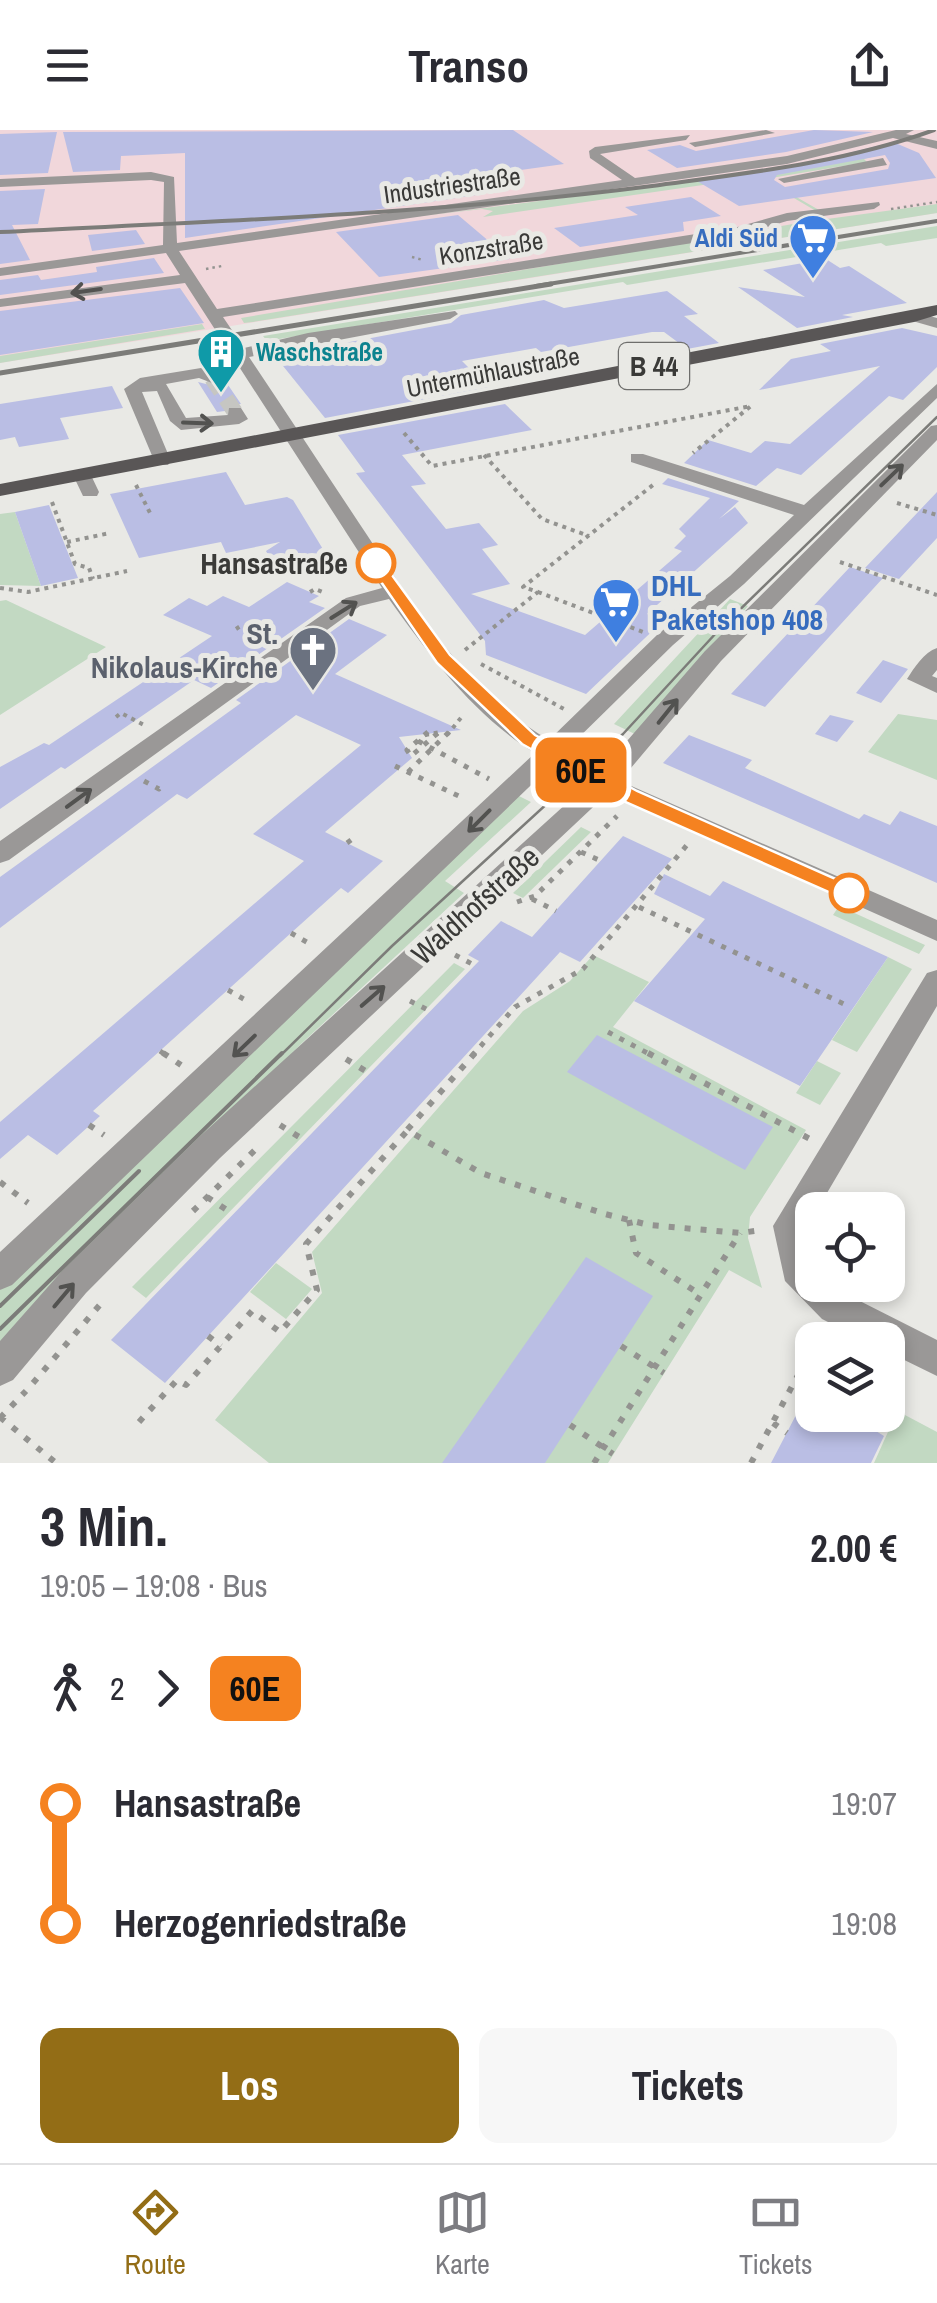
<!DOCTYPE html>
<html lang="de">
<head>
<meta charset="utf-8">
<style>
  body { margin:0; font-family:"Archivo Narrow",sans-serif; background:#f7f7f7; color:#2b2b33; height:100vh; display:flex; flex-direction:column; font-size:38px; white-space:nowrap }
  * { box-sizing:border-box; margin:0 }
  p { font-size:32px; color:#7c7c81 }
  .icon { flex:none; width:55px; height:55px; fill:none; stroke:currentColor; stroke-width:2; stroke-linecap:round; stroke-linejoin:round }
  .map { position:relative; height:1333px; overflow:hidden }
  .sheet { display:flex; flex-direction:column; background:#fff; flex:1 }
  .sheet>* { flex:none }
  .badge { padding:0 20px; border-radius:15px; font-size:35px; line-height:65px }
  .buttons { position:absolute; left:795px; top:1062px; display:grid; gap:20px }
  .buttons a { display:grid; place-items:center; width:110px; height:110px; border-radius:20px; background:#fff; box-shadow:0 5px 15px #0003; font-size:50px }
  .map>.badge { position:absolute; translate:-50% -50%; box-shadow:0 0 0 5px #fff }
  .legs { display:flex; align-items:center; gap:15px; height:110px; padding:0 40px; font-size:32px }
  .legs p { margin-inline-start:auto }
  .overview { display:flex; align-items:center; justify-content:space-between; height:170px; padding:0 40px }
  h1 { font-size:55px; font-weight:800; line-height:75px }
  .button { display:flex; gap:20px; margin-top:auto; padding:20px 40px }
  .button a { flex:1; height:115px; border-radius:20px; background:#936d16; color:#fff; font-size:40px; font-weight:800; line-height:115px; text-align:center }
  .button a+a { background:#f7f7f7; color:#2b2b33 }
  ul { padding:0 40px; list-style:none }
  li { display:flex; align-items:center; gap:35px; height:120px; font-size:38px }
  li i { display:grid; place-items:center; width:15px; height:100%; margin:0 12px; background:currentColor }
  li i::after { content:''; width:25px; height:25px; margin:-12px; border:8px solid; border-radius:50%; background:#fff }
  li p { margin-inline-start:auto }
  li:first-child i { background:linear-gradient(#0000 50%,currentColor 0) }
  li:last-child i { background:linear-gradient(currentColor 50%,#0000 0) }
  header { display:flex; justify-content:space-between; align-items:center; height:130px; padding:0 40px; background:#fff; font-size:45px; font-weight:800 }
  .menu { display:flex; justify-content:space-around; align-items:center; height:140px; border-top:2px solid #e1e1e2; background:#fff; font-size:28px; color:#7c7c81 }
  .menu a { display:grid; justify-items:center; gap:5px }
  .menu .current { color:#936d16 }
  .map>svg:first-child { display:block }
</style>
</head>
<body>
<header><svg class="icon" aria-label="menu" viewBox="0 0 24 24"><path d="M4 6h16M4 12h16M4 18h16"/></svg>Transo<svg class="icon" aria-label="share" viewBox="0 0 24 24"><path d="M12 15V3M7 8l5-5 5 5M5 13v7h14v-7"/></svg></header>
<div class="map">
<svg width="937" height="1333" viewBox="0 0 937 1333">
  <rect width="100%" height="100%" fill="#e9e9e5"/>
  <path fill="#f1d7db" d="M0,0H937V83L0,233Z"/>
  <path fill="#c2d9c2" d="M905,18L864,29L867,32L765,49L819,80L816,81L758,47L483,87L493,81L482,79L413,87L758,43Z
    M937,74V83L253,192L244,193L241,188L805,92Z
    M937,96V108L886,116L881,113L627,155L623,152L267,211L263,206Z
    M202,194L205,199L0,233V226Z
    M15,382L41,456L0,455V384Z
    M730,469L748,476L639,606L614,594Z
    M6,470L106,517L0,585V471Z
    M898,584L937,590V650L868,622Z
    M517,665L531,672L445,751L464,763L301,914L0,1225V1160Z
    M581,697L591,702L523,768L513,763Z
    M839,776L925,815L919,824L833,785Z
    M593,825L649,852L613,897L806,1000L750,1087L748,1108L762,1158L729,1140L608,1333H269L215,1290L322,1163L312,1122L523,881L570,851Z
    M888,827L912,839L857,922L832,910Z
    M454,833L465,839L146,1168L132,1157Z
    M817,931L841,943L820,975L796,963Z
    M276,1133L312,1159L286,1189L250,1162Z
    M888,1276L937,1302V1333H874L892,1293L879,1285H888Z"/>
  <path fill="#babee4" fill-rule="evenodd" d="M513,0L564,34L463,48L483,64L185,108V23L121,26L120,40L73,42L63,2Z
    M814,0L873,2L786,22L677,38L647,20L680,15L696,21Z
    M57,2L48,43L0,45V4Z
    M893,12L919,23L936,48L739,76L697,51L788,38ZM885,25L890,33L888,39L785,57L774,50L777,45Z
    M45,59L38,94L12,95L30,130L0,134V61Z
    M691,67L721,86L683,92L684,101L580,117L554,98L638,85L625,77Z
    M458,85L510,129L379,147L336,102Z
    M136,100L145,114L92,121L88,105Z
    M154,128L164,143L0,165V150L38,145L41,150L97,142L96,137Z
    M826,129L840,138L849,136L907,173L842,185L853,187L797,198L738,157L805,167L763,140Z
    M180,158L204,193L0,225V181Z
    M667,161L698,184L684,186L719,213L687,219L664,202H652L541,222L536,218L462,231L488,257L325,288L275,226L451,193L461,185L544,170L564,178Z
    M902,198L937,206V237L903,270L889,266L801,345L777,338L756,356L684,333L708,310L751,323L765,311L790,314L880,236L759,260L791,229L831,221L820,214Z
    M224,249L241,274H229L225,281L217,282L198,252L214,256Z
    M112,256L123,278L60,288L69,309L19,317L15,307L0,310V274Z
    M505,274L532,300L402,325L426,354L411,356L446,399L479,393L498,415L482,419L510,454L471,464L585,505L682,421L674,418L686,406L679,399L710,368L662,354L668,348L739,371L719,389L735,377L748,393L647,484L664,490L586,564L486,525L485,511L356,343L365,342L338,305Z
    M226,342L245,375L287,367L293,370L332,434L279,445L266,421L280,412L226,423L221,412L139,428L110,364Z
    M937,362V408L899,449L865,438Z
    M49,375L78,448L41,456L15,382Z
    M850,437L883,448L765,577L731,564Z
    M287,452L319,466L309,472L325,478L211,558L194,550L65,639L61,637L0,679V637L44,613L49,615L212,506L163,485L189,468L207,476L223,466L249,477Z
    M349,489L387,505L335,544L461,600L399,607L412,628L325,702L383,731L348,763L341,758L291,803L93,981L100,986L57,1025L28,1005L0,1029V992L304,731L253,704L361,615L296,585L187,669L177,664L0,798V747L241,573L236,570Z
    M883,530L908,539L881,573L856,563Z
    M830,585L854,591L837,612L815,604Z
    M689,605L752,630L745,638L859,689L864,684L890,695L900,681L937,696V753L663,633Z
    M623,706L672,729L580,832L560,822L165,1253L111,1210L479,831L468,825L501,791L532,807Z
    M664,744L710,766L723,751L888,827L800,956L634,871L705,789L654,764Z
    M597,905L773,997L745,1040L567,942Z
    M586,1127L653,1166L545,1333H442Z
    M796,1285H850L884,1306L871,1333H771Z"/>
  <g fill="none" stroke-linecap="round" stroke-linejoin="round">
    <path stroke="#c6c6c2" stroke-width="16" stroke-dasharray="16 9" stroke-linecap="butt" d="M212,248L235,282"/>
    <path stroke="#939390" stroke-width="2.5" stroke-dasharray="2.5 4" stroke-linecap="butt" d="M891,79L937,72
      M412,127L423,130
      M206,139L222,136"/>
    <path stroke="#939390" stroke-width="4" stroke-dasharray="4 5" stroke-linecap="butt" d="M404,303L432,336L751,276L693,323
      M484,325L542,389L589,406
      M136,355L152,387
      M52,372L75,434L89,438L93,449
      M897,373L937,385
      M67,412L110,403
      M840,432L937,465
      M0,458L28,462L127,441
      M310,462L315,459L325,463
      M538,462L643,502
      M267,493L262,496L273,501
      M236,499L242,495L270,507
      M465,520L538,462L523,457L653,355
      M481,534L564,579
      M116,587L121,583L144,595
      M425,605L440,602L436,605
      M447,605L464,584"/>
    <path stroke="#939390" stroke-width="5" stroke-dasharray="5 8" stroke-linecap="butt" d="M428,602L407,620L411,626L439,602
      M418,611L489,649
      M395,636L465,669
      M408,642L449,602
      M144,651L159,659L163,656
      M347,713L355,707
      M581,722L601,731
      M532,769L556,781
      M517,772L535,766L617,686
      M639,777L844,874
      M291,803L310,814
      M455,825L474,835
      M228,860L247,871
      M410,871L430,881
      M608,902L653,926
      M160,921L167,926
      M472,926L515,877L583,839L687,715"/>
    <path stroke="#939390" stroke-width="6" stroke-dasharray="6 10" stroke-linecap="butt" d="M163,923L181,935
      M475,923L407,1000L481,1043L605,1084L649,1095L740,1103L762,1100
      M648,923L810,1009
      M346,929L369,943
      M89,995L104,1005
      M280,995L304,1010
      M0,1052L28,1073
      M207,1067L233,1084
      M193,1081L256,1019
      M629,1090L636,1123L701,1165
      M208,1206L221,1216
      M621,1216L664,1243
      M33,1253L104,1170
      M0,1287L56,1333
      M0,1288L26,1261
      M139,1292L177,1250L186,1255L252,1181L280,1202L317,1160L306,1114L407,1001
      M773,1293L787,1303
      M570,1295L613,1324
      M594,1333L740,1103
      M751,1333L812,1219"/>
    <path fill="#9a9897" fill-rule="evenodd" d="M766,0L775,3L695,17L689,13Z
      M896,0H914L906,4L937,11V19L893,8L787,34L179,121L217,179L734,98L787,83L879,72L880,75L874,79L787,91L737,106L223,187L244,218L308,203L455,181L458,184L450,189L249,227C286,282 322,337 359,393C411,471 465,562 549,610L657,505L730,446L794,385L631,332V324H643L804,375L937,254V268L744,454L673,515L566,620L601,641L705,521L931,296L937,295V310L721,531L620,651L937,790V811L607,664L220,1028L86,1163L13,1250L0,1256V1211L62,1141L198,1008L588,654L553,634L12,1155L0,1160V1122L535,623C474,586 430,526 389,469L360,476L9,730L0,733V711L346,468L382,458L185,153L0,177V169L180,145L166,123L0,146V138L163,115L164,52L151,50L0,57V49L151,42L174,47L177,113L622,50L590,28L589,21L595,17L690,5L686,10L600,24L635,48L787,26Z
      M883,28L887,35L784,53L778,49Z
      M914,182L937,188V198L909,190L906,187Z
      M201,238L220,248L212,253L199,248L166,254L186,288L228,285L229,278H241L248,289L239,294L181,300L170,291L157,261L142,262L171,331L168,335H156L124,259L140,248Z
      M82,339L89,341L99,362L97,366H83L73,345Z
      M937,518V540L932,546L937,548V563L907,549C914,538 924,522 937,518Z
      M937,840V876L817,1080H812L807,1098L812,1155H837L848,1165L937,1210V1246L888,1222V1210H864L822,1189L785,1151L773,1096L927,843Z"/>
    <path fill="#595656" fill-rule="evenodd" d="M937,175V185L914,192L0,366V354Z"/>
    <path stroke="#7c7c79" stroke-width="2.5" d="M280,926L392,816L623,604L717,502L937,287"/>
    <path stroke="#7c7c79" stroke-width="4" d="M0,1176L139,1041
      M0,1199L282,923"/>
    <path stroke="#7c7c79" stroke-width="4" d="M0,102C217,91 435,84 652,56C747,43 843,33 934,0
      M536,156L937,91"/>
    <path stroke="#7c7c79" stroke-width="5" d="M0,243L551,154"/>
  </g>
  <defs><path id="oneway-shaft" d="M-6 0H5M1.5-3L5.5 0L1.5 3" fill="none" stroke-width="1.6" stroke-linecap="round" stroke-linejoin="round" transform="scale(2.5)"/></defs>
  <g stroke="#525250">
    <use href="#oneway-shaft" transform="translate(86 161) rotate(172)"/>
    <use href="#oneway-shaft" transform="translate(198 293) rotate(2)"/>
    <use href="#oneway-shaft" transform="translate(892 345) rotate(-44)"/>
    <use href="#oneway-shaft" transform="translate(344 480) rotate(-32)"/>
    <use href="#oneway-shaft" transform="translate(668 581) rotate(-51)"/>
    <use href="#oneway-shaft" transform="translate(79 668) rotate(-36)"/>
    <use href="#oneway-shaft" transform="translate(479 691) rotate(135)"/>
    <use href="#oneway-shaft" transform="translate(373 866) rotate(-41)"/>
    <use href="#oneway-shaft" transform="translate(244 916) rotate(136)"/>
    <use href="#oneway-shaft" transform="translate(64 1165) rotate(-50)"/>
  </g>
  <path fill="#f58220" stroke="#fff" stroke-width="2.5" d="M376,429L381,430L450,525L535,605L637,661L856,758L859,763L856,768H842L623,671L522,614L437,533L368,433Z"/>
  <defs>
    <g id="supermarket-pin" transform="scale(2.5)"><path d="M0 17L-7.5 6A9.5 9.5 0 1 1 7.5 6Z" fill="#3f7fe0" stroke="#e9e9e5"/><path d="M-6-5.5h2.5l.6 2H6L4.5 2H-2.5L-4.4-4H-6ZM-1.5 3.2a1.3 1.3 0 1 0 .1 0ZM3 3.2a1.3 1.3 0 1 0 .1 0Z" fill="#fff"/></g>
    <g id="building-pin" transform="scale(2.5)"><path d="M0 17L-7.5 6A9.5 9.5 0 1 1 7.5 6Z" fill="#0f9aa8" stroke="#e9e9e5"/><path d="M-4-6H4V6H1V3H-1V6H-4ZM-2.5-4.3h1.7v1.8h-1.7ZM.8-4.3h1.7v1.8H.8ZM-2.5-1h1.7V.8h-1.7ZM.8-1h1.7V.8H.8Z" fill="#fff"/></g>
    <g id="church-pin" transform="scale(2.5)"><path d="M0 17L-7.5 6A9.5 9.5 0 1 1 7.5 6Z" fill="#6b7280" stroke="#e9e9e5"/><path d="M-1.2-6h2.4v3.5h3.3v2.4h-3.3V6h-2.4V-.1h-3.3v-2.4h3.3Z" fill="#fff"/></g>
  </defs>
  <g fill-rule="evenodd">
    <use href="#supermarket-pin" x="813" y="108"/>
    <use href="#building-pin" x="221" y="222"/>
    <use href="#supermarket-pin" x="616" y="472"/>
    <use href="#church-pin" x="313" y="520"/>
  </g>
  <g fill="#fff" stroke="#f58220" stroke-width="5">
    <circle cx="376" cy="433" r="18"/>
    <circle cx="849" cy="763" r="18"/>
  </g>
  <g text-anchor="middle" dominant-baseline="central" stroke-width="10" stroke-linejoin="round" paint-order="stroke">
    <g font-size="25" fill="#3a3a38" stroke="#e9e9e5">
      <text transform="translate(452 55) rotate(-8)">Industriestraße</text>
      <text transform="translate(491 118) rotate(-9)">Konzstraße</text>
      <text transform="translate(493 242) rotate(-11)">Untermühlaustraße</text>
    </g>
    <g font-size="25" font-weight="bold" fill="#366cbe" stroke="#e9e9e5" text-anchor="end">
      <text x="778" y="108">Aldi Süd</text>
    </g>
    <g font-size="25" font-weight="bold" fill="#0d838f" stroke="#e9e9e5" text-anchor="start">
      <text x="256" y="222">Waschstraße</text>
    </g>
    <rect fill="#e9e9e5" stroke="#6e6e6c" stroke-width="2.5" x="619" y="213" width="70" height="46" rx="8"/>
    <g font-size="28" font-weight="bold" fill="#3a3a38">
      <text x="654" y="236">B 44</text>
    </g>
    <g font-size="30" font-weight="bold" fill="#3a3a38" stroke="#e9e9e5" text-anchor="end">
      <text x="348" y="433">Hansastraße</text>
    </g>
    <g font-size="30" font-weight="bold" fill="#366cbe" stroke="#e9e9e5" text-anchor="start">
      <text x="651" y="455">DHL<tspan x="651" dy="34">Paketshop 408</tspan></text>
    </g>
    <g font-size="30" font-weight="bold" fill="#5b616d" stroke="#e9e9e5" text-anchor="end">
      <text x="278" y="503">St.<tspan x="278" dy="34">Nikolaus-Kirche</tspan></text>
    </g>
    <g font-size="30" fill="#3a3a38" stroke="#e9e9e5">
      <text transform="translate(475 775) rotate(-42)">Waldhofstraße</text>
    </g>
  </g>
</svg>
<div class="buttons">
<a><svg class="icon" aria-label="locate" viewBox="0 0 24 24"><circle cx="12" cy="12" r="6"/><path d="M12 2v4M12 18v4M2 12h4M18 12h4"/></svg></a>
<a><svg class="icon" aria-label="layers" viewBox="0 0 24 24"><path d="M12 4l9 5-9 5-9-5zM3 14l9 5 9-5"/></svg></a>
</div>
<b class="badge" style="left:581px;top:640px;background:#f58220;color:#111">60E</b>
</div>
<section class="sheet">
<div class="overview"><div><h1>3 Min.</h1><p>19:05 – 19:08 · Bus</p></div><b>2.00 €</b></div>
<div class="legs"><svg class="icon" aria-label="walk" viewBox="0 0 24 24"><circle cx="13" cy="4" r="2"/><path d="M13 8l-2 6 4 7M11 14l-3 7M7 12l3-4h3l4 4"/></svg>2<svg class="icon" aria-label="forward" viewBox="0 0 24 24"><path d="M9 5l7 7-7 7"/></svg><b class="badge" style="background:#f58220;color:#111">60E</b></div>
<ul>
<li><i style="color:#f58220"></i><b>Hansastraße</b><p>19:07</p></li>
<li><i style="color:#f58220"></i><b>Herzogenriedstraße</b><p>19:08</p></li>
</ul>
<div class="button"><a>Los</a><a>Tickets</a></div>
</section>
<nav class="menu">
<a class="current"><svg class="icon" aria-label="directions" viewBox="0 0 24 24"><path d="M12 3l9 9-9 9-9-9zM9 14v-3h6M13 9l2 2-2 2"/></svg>Route</a>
<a><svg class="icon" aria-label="map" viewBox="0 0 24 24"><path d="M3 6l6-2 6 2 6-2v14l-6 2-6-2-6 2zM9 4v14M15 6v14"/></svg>Karte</a>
<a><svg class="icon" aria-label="tickets" viewBox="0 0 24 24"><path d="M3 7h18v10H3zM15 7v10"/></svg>Tickets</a>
</nav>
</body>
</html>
